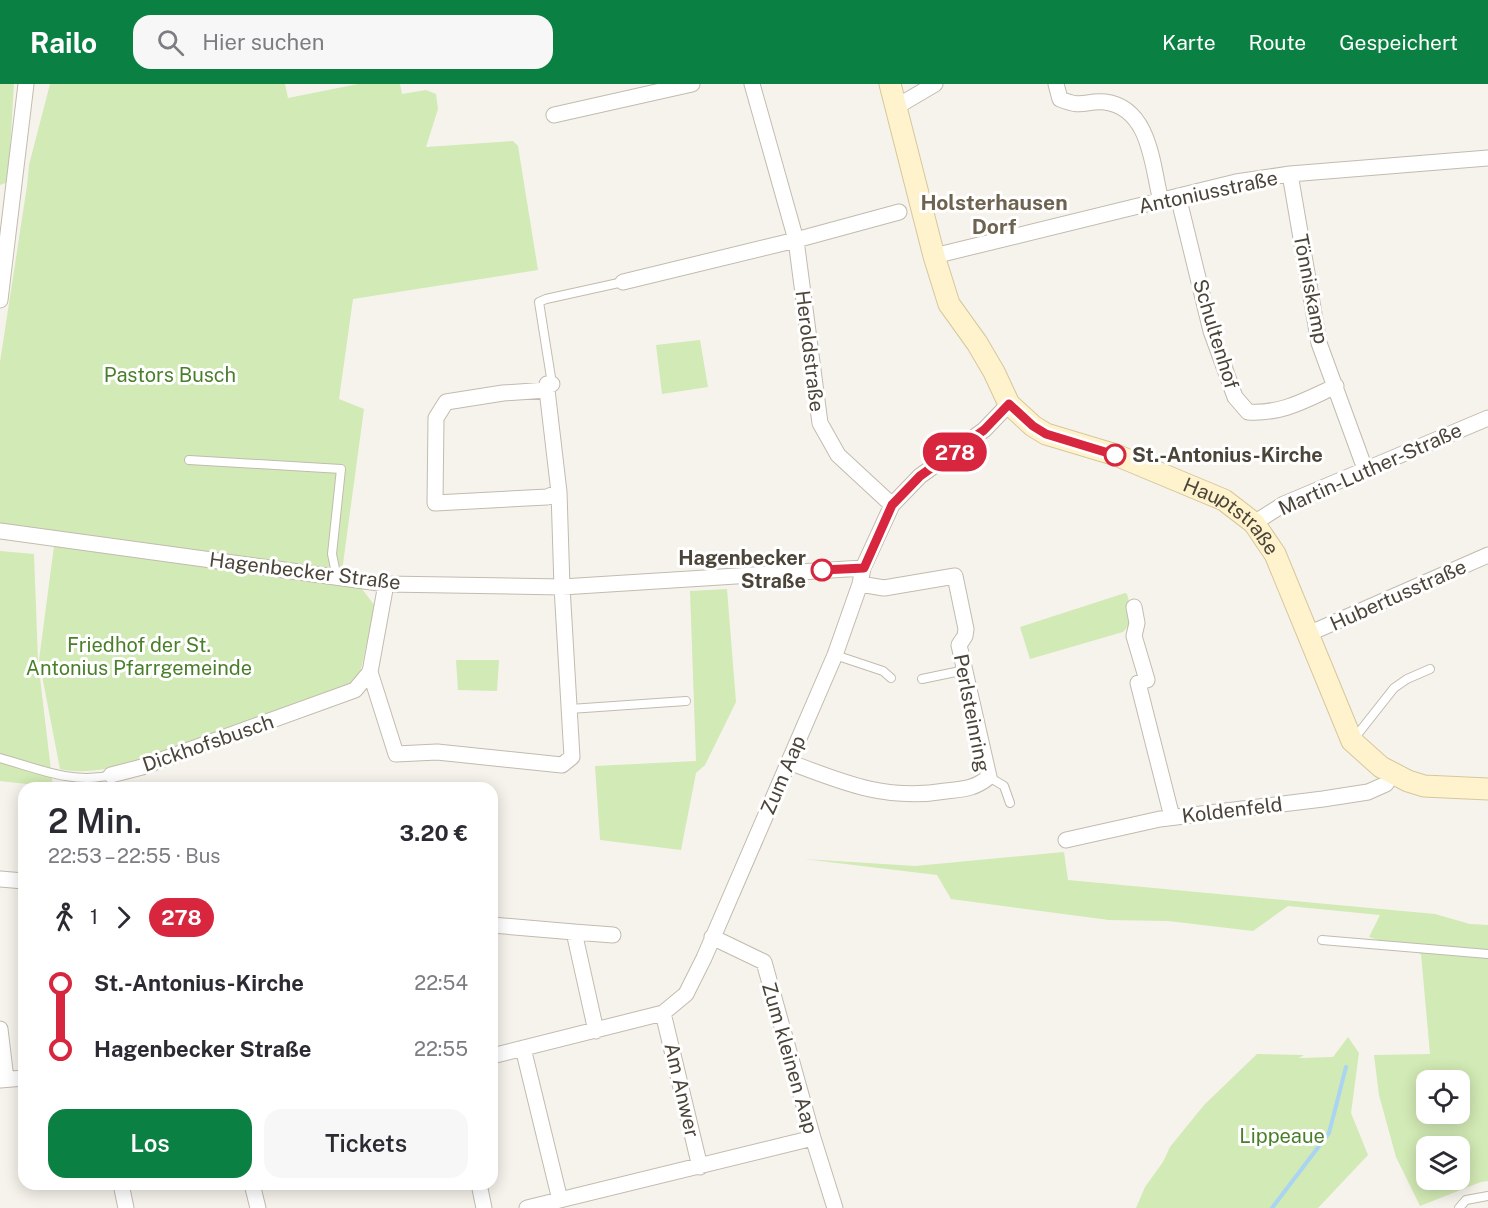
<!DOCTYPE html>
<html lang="de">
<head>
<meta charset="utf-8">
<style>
  body { margin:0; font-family:"Public Sans",sans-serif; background:#f7f7f7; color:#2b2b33; height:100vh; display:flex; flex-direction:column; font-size:22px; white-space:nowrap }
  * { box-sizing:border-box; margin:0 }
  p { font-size:20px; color:#7c7c81 }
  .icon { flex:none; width:33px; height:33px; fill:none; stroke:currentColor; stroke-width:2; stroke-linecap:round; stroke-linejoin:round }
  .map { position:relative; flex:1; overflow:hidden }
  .details { position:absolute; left:18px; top:698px; width:480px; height:408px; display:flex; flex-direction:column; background:#fff; border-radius:18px; box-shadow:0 3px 15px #0003 }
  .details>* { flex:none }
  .badge { padding:0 12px; border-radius:20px; font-size:21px; line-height:39px }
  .buttons { position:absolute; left:1416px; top:986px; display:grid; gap:12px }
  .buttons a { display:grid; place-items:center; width:54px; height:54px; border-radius:12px; background:#fff; box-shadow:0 3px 15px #0003; font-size:30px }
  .map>.badge { position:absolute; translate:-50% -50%; box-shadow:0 0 0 3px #fff }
  .legs { display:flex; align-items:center; gap:9px; height:66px; padding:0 30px; font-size:20px }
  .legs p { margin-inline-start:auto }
  .overview { display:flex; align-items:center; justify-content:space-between; height:102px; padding:0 30px }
  h1 { font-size:33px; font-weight:600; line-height:45px }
  .cta { display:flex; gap:12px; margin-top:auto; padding:12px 30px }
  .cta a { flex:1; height:69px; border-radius:18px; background:#0b8043; color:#fff; font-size:24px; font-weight:600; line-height:69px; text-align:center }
  .cta a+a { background:#f7f7f7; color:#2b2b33 }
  ul { padding:0 30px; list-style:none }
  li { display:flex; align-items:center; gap:21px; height:66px; font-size:22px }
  li i { display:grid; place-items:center; width:9px; height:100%; margin:0 8px; background:currentColor }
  li i::after { content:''; width:15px; height:15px; margin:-8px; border:4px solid; border-radius:50%; background:#fff }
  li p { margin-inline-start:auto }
  li:first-child i { background:linear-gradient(#0000 50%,currentColor 0) }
  li:last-child i { background:linear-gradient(currentColor 50%,#0000 0) }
  header { display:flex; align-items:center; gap:36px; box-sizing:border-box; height:84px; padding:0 30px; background:#0b8043; color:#fff }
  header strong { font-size:28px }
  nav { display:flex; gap:33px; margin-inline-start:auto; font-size:21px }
  .search { width:420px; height:54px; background:#f7f7f7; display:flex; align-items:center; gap:15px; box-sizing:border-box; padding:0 21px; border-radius:18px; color:#7c7c81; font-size:22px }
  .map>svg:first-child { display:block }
</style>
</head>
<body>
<header>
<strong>Railo</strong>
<div class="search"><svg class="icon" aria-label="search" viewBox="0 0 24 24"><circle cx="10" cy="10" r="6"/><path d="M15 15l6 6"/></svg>Hier suchen</div>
<nav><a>Karte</a><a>Route</a><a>Gespeichert</a></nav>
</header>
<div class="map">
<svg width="1488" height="1124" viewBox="0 0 1488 1124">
  <rect width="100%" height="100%" fill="#f6f3ec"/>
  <path fill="#d2eab5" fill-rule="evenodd" d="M0,0H14L8,98L0,101Z
    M50,0H285L288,14L358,0H400L402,10L426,6L436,10L438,25L426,63L513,57L518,62L538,186L353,215L339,315L364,325L342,487L0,441V278L27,102L29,81Z
    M700,256L708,303L662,310L656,261Z
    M54,462L359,501L375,522L360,590L349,603C306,618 263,634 219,649C178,664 103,696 60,685L39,576Z
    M0,467L34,470L38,577L53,703L0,697Z
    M727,505L736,618L705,681L696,689L681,766L600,756L595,682L696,677L690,507Z
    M1125,509L1127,510C1131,525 1135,537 1123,548L1030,575L1020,543Z
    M456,576H499L497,607L458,606Z
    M1064,768L1068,796L1435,830L1470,840L1488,841V1097L1481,1098L1420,1122L1396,1073L1379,1011L1374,971L1430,970L1421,870L1369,853L1380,831L1288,822L1253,847L1168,837L1109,836L951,815L937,791L804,775L915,782ZM1426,996H1460V1029H1426ZM1426,1062H1460V1095H1426Z
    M1348,953L1359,969L1351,1029L1368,1071L1318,1124H1136L1145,1103L1163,1078L1170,1063L1204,1021L1257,970L1304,971L1299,974L1333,973Z"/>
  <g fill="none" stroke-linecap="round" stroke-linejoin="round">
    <path stroke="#a9d4f2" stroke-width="4" d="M1272,1124L1329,1049L1346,983"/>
    <g stroke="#c2bbae" stroke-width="10">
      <path id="service" d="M552,300L539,218L546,215L623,198
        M189,376L341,385L332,470L337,494
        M835,571L883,587L891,594
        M922,595L965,586
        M570,625L686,617
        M1353,656L1394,604L1407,595L1430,585
        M0,674C36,684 74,701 111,691
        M989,693L1004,702L1010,719
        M1322,856L1488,870
        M1459,1124L1466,1116L1488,1112"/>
    </g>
    <g stroke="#c2bbae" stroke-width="17">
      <path id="minor" d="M752,0L796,156L820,339L838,371L892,421
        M1056,0L1060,15C1084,25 1085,16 1105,18C1151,24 1152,83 1161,117
        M896,23L935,0
        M554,31L692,0
        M1290,90L1319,259L1365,385
        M1178,112L1211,247L1235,313L1248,328C1283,330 1305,316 1336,302
        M934,172L1236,98L1290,90L1488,74
        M623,198L796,156L899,128
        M0,216L26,0
        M547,306L503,309L446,318L436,334L435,419L547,413L559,408
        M1254,439L1284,420L1488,334
        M0,447L386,500L562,503L863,484
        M386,500L370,588L396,670L437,668L562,681L572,673L562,503L559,408L547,306V300H552
        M1134,523L1137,539L1134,552L1147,596L1138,599L1172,733
        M1308,550L1488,471
        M789,678C844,699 886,717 946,707C964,705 974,705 989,693L959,561L965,552L966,545L955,492L884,504L860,500
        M111,691L142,683L355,606L370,588
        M1066,756L1160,735L1323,715L1368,708L1386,700L1392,690
        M0,795L24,797
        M492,841L574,848L596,947
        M574,848L613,851
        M712,853L764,878L813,1054L835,1124
        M663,929L700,1083
        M0,945L6,995
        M523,964L560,1116
        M492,972L663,929L686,910L704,874L835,571L860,500L863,484L892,421L920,392L984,346L1009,320
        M0,996L24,994
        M121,1100L126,1124
        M252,1100L258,1124
        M479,1100L484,1124
        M527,1124L813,1054"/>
    </g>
    <g stroke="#d6c79b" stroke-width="23">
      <g id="secondary">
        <path id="s1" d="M890,0L934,172L949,220L977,259L994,288L1009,320L1033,342L1046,350L1116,371L1224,416L1254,439L1275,470L1352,657L1381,683L1408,697L1424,702L1488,705"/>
      </g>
    </g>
    <use href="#service" stroke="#fff" stroke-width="8"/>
    <use href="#minor" stroke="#fff" stroke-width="15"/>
    <use href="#secondary" stroke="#fff3cd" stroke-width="21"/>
  </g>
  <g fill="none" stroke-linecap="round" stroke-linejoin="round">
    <g stroke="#fff" stroke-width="14">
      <path id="line-1" d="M822,486L864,484L892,421L920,392L984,346L1009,320L1033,342L1046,350L1115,371"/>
    </g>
    <use href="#line-1" stroke="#d7263d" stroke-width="9"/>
  </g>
  <g fill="#fff" stroke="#d7263d" stroke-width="3">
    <circle cx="1115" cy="371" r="10"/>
    <circle cx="822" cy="486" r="10"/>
  </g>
  <g text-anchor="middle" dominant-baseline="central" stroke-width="6" stroke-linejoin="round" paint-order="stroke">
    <g font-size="20" fill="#4b4439" stroke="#fff">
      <text transform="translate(1208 108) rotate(-12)">Antoniusstraße</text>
      <text transform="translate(1311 205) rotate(79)">Tönniskamp</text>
      <text transform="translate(1216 250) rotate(73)">Schultenhof</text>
      <text transform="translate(810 267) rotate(83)">Heroldstraße</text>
      <text transform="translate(1370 385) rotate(-24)">Martin-Luther-Straße</text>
      <text stroke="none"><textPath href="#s1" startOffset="598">Hauptstraße</textPath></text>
      <text transform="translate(305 487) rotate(7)">Hagenbecker Straße</text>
      <text transform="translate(1398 511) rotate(-24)">Hubertusstraße</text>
      <text transform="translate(972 629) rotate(79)">Perlsteinring</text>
      <text transform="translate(208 659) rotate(-19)">Dickhofsbusch</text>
      <text transform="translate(783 691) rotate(-67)">Zum Aap</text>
      <text transform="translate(1232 726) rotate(-7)">Koldenfeld</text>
      <text transform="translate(790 974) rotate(74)">Zum kleinen Aap</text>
      <text transform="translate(682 1006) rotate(77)">Am Anwer</text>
    </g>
    <g font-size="20" fill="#4a7f2a" stroke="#fff">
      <text x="170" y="291">Pastors Busch</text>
      <text x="139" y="561">Friedhof der St.<tspan x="139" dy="23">Antonius Pfarrgemeinde</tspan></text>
      <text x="1282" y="1052">Lippeaue</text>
    </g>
    <g font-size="20" font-weight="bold" fill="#4b4439" stroke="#fff" text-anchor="start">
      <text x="1132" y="371">St.-Antonius-Kirche</text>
      <text x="806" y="474" text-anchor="end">Hagenbecker<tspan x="806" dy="23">Straße</tspan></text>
    </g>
    <g font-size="21" font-weight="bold" fill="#6e6250" stroke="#fff">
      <text x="994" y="118">Holsterhausen<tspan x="994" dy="24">Dorf</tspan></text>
    </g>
  </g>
</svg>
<div class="buttons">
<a><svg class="icon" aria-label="locate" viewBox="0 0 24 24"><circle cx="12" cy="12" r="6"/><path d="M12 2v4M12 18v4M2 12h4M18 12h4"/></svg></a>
<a><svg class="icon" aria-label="layers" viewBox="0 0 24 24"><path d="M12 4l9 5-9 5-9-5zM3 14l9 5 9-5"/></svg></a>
</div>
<b class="badge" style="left:955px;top:368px;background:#d7263d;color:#fff">278</b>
<section class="details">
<div class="overview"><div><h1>2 Min.</h1><p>22:53 – 22:55 · Bus</p></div><b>3.20 €</b></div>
<div class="legs"><svg class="icon" aria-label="walk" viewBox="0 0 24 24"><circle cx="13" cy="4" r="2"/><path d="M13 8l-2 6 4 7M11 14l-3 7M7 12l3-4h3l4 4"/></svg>1<svg class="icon" aria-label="forward" viewBox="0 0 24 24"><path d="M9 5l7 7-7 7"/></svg><b class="badge" style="background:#d7263d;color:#fff">278</b></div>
<ul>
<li><i style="color:#d7263d"></i><b>St.-Antonius-Kirche</b><p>22:54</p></li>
<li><i style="color:#d7263d"></i><b>Hagenbecker Straße</b><p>22:55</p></li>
</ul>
<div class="cta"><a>Los</a><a>Tickets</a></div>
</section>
</div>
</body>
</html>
